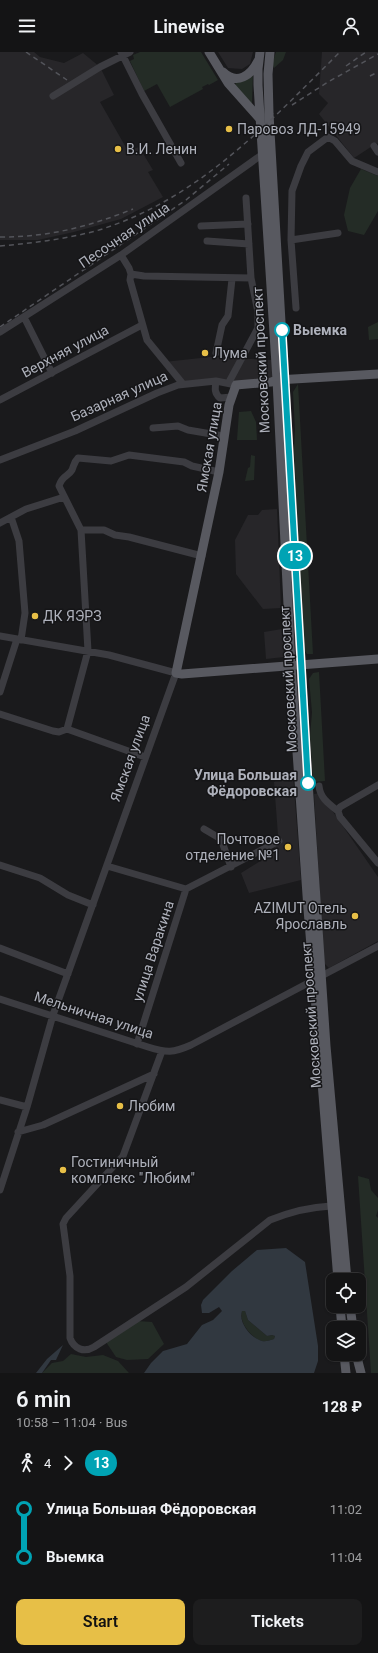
<!DOCTYPE html>
<html lang="en">
<head>
<meta charset="utf-8">
<style>
  body { margin:0; font-family:Roboto,sans-serif; background:#1d1d1e; color:#f1f3f6; height:100vh; display:flex; flex-direction:column; font-size:15px; white-space:nowrap }
  * { box-sizing:border-box; margin:0 }
  p { font-size:13px; color:#9d9ea0 }
  .icon { flex:none; width:22px; height:22px; fill:none; stroke:currentColor; stroke-width:2; stroke-linecap:round; stroke-linejoin:round }
  .map { position:relative; height:1321px; overflow:hidden }
  .details { display:flex; flex-direction:column; background:#141415; flex:1 }
  .details>* { flex:none }
  .badge { padding:0 8px; border-radius:13px; font-size:14px; line-height:26px }
  .fabs { position:absolute; left:326px; top:1221px; display:grid; gap:8px }
  .fabs a { display:grid; place-items:center; width:40px; height:40px; border-radius:8px; background:#141415; box-shadow:0 1px 3px #0004,0 0 0 1px #333334; font-size:20px }
  .map>.badge { position:absolute; translate:-50% -50%; box-shadow:0 0 0 2px #fff }
  .legs { display:flex; align-items:center; gap:6px; height:44px; padding:0 16px; font-size:13px }
  .legs p { margin-inline-start:auto }
  .head { display:flex; align-items:center; justify-content:space-between; height:68px; padding:0 16px }
  h1 { font-size:22px; font-weight:600; line-height:30px }
  .primary-button { display:flex; gap:8px; margin-top:auto; padding:8px 16px }
  .primary-button a { flex:1; height:46px; border-radius:8px; background:#e7bf47; color:#111; font-size:16px; font-weight:600; line-height:46px; text-align:center }
  .primary-button a+a { background:#1d1d1e; color:#f1f3f6 }
  ul { padding:0 16px; list-style:none }
  li { display:flex; align-items:center; gap:14px; height:48px; font-size:15px }
  li i { display:grid; place-items:center; width:6px; height:100%; margin:0 5px; background:currentColor }
  li i::after { content:''; width:10px; height:10px; margin:-5px; border:3px solid; border-radius:50%; background:#141415 }
  li p { margin-inline-start:auto }
  li:first-child i { background:linear-gradient(#0000 50%,currentColor 0) }
  li:last-child i { background:linear-gradient(currentColor 50%,#0000 0) }
  header { display:flex; justify-content:space-between; align-items:center; height:52px; padding:0 16px; background:#141415; font-size:18px; font-weight:600 }
  .map>svg:first-child { display:block }
</style>
</head>
<body>
<header><svg class="icon" aria-label="menu" viewBox="0 0 24 24"><path d="M4 6h16M4 12h16M4 18h16"/></svg>Linewise<svg class="icon" aria-label="person" viewBox="0 0 24 24"><circle cx="12" cy="8" r="4"/><path d="M4 21q1-7 8-7t8 7"/></svg></header>
<div class="map">
<svg width="378" height="1321" viewBox="0 0 378 1321">
  <rect width="100%" height="100%" fill="#1a1a1c"/>
  <path fill="#272629" d="M0,0H34L40,5L64,11L83,1L100,15L114,43L100,50L128,99L139,95L153,118L148,120L163,145L121,167L74,180L38,188H0Z
    M218,0H253L250,12L242,17L228,16Z
    M322,0H378V92L377,91L354,106L319,62L328,51L319,42Z
    M210,305L272,308L273,325L236,333L178,332L164,310Z
    M277,457L281,556L263,557L236,522L235,488L248,463H258L262,458Z
    M282,577L284,605L266,607L264,580Z
    M293,723L301,828L249,841L241,821L273,801L278,783L274,730L281,725Z
    M320,741L378,825V889L329,916L324,911L314,742Z"/>
  <path fill="#242c26" d="M140,0H201L218,28L209,33L208,32L202,35L203,37L170,55L157,32L144,39L130,9L134,7L133,3Z
    M276,0H286L283,8L274,16L272,12Z
    M253,20L252,52L235,34L236,30Z
    M361,117L378,124V159L364,183L348,179L344,163L350,136Z
    M378,270V287L369,288L368,275Z
    M298,332L313,602H307L303,597L294,397L295,378L293,340Z
    M251,359L256,370L257,388H237L239,360Z
    M251,403L255,404L254,428L245,429L248,416L250,415Z
    M319,620L325,729L313,730L310,685L312,660L309,627L313,621Z
    M358,1124L369,1127L371,1138L378,1146V1158L376,1164L378,1166V1321H371Z
    M242,1258L245,1259L248,1268L267,1284L272,1283L275,1284L274,1287C270,1288 266,1290 262,1289C251,1286 238,1269 242,1258Z
    M137,1269L152,1270L164,1292L148,1307L127,1308L116,1305L106,1290Z
    M71,1302L86,1305L103,1303L118,1309L129,1321H42L52,1311L63,1309Z"/>
  <path fill="#313840" fill-rule="evenodd" d="M286,1196L305,1210L318,1294V1309L314,1321H144L151,1311L163,1299L187,1292L202,1273L213,1268L222,1259L219,1255L209,1261H202L201,1253L203,1248L232,1219L257,1198ZM242,1259H245L248,1268L267,1284L272,1283L275,1284L274,1287C270,1288 266,1290 262,1289C251,1286 238,1270 242,1259Z
    M63,1293L56,1308H51L42,1321H36L47,1307Z"/>
  <g fill="none" stroke-linecap="round" stroke-linejoin="round">
    <path stroke="#3c3c41" stroke-width="7" d="M121,0L142,42L181,111
      M53,44L100,15L130,0
      M374,94L378,100
      M201,174L248,172
      M291,188L338,181
      M207,189L249,192
      M121,203L129,216L131,222L130,228L147,288L183,332
      M131,222L144,224L251,226
      M296,256L291,188L292,139L301,114L308,100L328,85L335,89L352,109L378,120
      M24,265L52,321
      M0,280L121,203L260,104
      M216,301L222,273L228,264L232,227
      M216,329C215,336 214,341 220,346L232,345
      M234,332L229,330L258,276V260L251,226L246,146
      M0,348L142,273
      M153,376L178,374L188,378L223,384
      M0,408L75,379L157,341L178,333L216,329L236,333
      M11,465L19,489L25,561L21,588
      M0,471L26,457L64,445
      M81,478H104L115,483L129,485L202,504
      M0,584L109,603L176,621L53,963L27,1055L0,1138
      M0,640L17,587
      M0,662L53,679L59,680L67,677L145,705
      M67,677L88,599L81,478L59,434C62,423 68,425 72,418C74,413 74,410 78,406L111,409L129,403L184,410L192,414L219,420
      M319,734C320,746 329,752 338,759L340,765L378,811
      M338,759L340,755L378,733
      M204,777L221,787L231,815
      M0,813L40,826L68,843L93,853
      M107,814L186,837L279,789
      M0,896L68,922
      M0,947L148,995C167,1001 173,1001 191,993L378,894
      M137,992L186,837
      M162,999L123,1104L66,1166L63,1172L70,1224V1286C74,1297 84,1301 94,1295L186,1235L270,1168C290,1160 310,1155 331,1154
      M0,1048L27,1055
      M18,1080L43,1073L154,1022"/>
    <path stroke="#585960" stroke-width="9" d="M209,0L228,31L260,67
      M270,0L268,22L269,62L305,686L326,994L347,1228
      M258,11V33L277,328L291,614L308,857L338,1228
      M258,17L260,0
      M223,20C237,34 251,23 258,9
      M378,322L277,328L271,330L236,333L229,353L219,420L176,621L182,622L378,607
      M340,1254L342,1276
      M350,1254L353,1276
      M344,1302L346,1321
      M356,1302L361,1321"/>
    <path stroke="#53545a" stroke-width="1.5" stroke-dasharray="5 4" stroke-linecap="butt" d="M26,0L67,28
      M346,14L366,0
      M370,24L378,20
      M292,53L328,30L378,2
      M0,185C49,185 88,175 133,157
      M0,194C33,191 67,187 99,178C199,147 268,71 340,0
      M0,275L186,148L229,112"/>
  </g>
  <g fill="none" stroke-linecap="round" stroke-linejoin="round">
    <g stroke="#fff" stroke-width="9">
      <path id="line-1" d="M282,278L308,731"/>
    </g>
    <use href="#line-1" stroke="#00a3b4" stroke-width="6"/>
  </g>
  <g fill="#e7bf47" stroke="#151517" stroke-width="1.5">
    <circle cx="229" cy="77" r="4"/>
    <circle cx="118" cy="97" r="4"/>
    <circle cx="205" cy="301" r="4"/>
    <circle cx="35" cy="564" r="4"/>
    <circle cx="288" cy="795" r="4"/>
    <circle cx="355" cy="864" r="4"/>
    <circle cx="120" cy="1054" r="4"/>
    <circle cx="63" cy="1118" r="4"/>
  </g>
  <g fill="#fff" stroke="#00a3b4" stroke-width="2">
    <circle cx="282" cy="278" r="7"/>
    <circle cx="308" cy="731" r="7"/>
  </g>
  <g text-anchor="middle" dominant-baseline="central" stroke-width="3" stroke-linejoin="round" paint-order="stroke">
    <g font-size="14" fill="#aeb1bb" stroke="#151517" text-anchor="start">
      <text x="237" y="77">Паровоз ЛД-15949</text>
      <text x="126" y="97">В.И. Ленин</text>
      <text x="213" y="301">Лума</text>
      <text x="43" y="564">ДК ЯЭРЗ</text>
      <text x="280" y="787" text-anchor="end">Почтовое<tspan x="280" dy="16">отделение №1</tspan></text>
      <text x="347" y="856" text-anchor="end">AZIMUT Отель<tspan x="347" dy="16">Ярославль</tspan></text>
      <text x="128" y="1054">Любим</text>
      <text x="71" y="1110">Гостиничный<tspan x="71" dy="16">комплекс "Любим"</tspan></text>
    </g>
    <g font-size="14" fill="#aeb1bb" stroke="#151517">
      <text transform="translate(124 183) rotate(-34)">Песочная улица</text>
      <text transform="translate(65 299) rotate(-28)">Верхняя улица</text>
      <text transform="translate(261 308) rotate(-93)">Московский проспект</text>
      <text transform="translate(119 344) rotate(-24)">Базарная улица</text>
      <text transform="translate(209 395) rotate(-80)">Ямская улица</text>
      <text transform="translate(288 627) rotate(-93)">Московский проспект</text>
      <text transform="translate(130 706) rotate(-70)">Ямская улица</text>
      <text transform="translate(153 899) rotate(-72)">улица Варакина</text>
      <text transform="translate(94 963) rotate(18)">Мельничная улица</text>
      <text transform="translate(311 963) rotate(-94)">Московский проспект</text>
    </g>
    <g font-size="14" font-weight="bold" fill="#aeb1bb" stroke="#151517" text-anchor="start">
      <text x="293" y="278">Выемка</text>
      <text x="297" y="723" text-anchor="end">Улица Большая<tspan x="297" dy="16">Фёдоровская</tspan></text>
    </g>
  </g>
</svg>
<div class="fabs">
<a><svg class="icon" aria-label="locate" viewBox="0 0 24 24"><circle cx="12" cy="12" r="6"/><path d="M12 2v4M12 18v4M2 12h4M18 12h4"/></svg></a>
<a><svg class="icon" aria-label="layers" viewBox="0 0 24 24"><path d="M12 4l9 5-9 5-9-5zM3 14l9 5 9-5"/></svg></a>
</div>
<b class="badge" style="left:295px;top:504px;background:#00a3b4;color:#fff">13</b>
</div>
<section class="details">
<div class="head"><div><h1>6 min</h1><p>10:58 – 11:04 · Bus</p></div><b>128 ₽</b></div>
<div class="legs"><svg class="icon" aria-label="walk" viewBox="0 0 24 24"><circle cx="13" cy="4" r="2"/><path d="M13 8l-2 6 4 7M11 14l-3 7M7 12l3-4h3l4 4"/></svg>4<svg class="icon" aria-label="forward" viewBox="0 0 24 24"><path d="M9 5l7 7-7 7"/></svg><b class="badge" style="background:#00a3b4;color:#fff">13</b></div>
<ul>
<li><i style="color:#00a3b4"></i><b>Улица Большая Фёдоровская</b><p>11:02</p></li>
<li><i style="color:#00a3b4"></i><b>Выемка</b><p>11:04</p></li>
</ul>
<div class="primary-button"><a>Start</a><a>Tickets</a></div>
</section>
</body>
</html>
